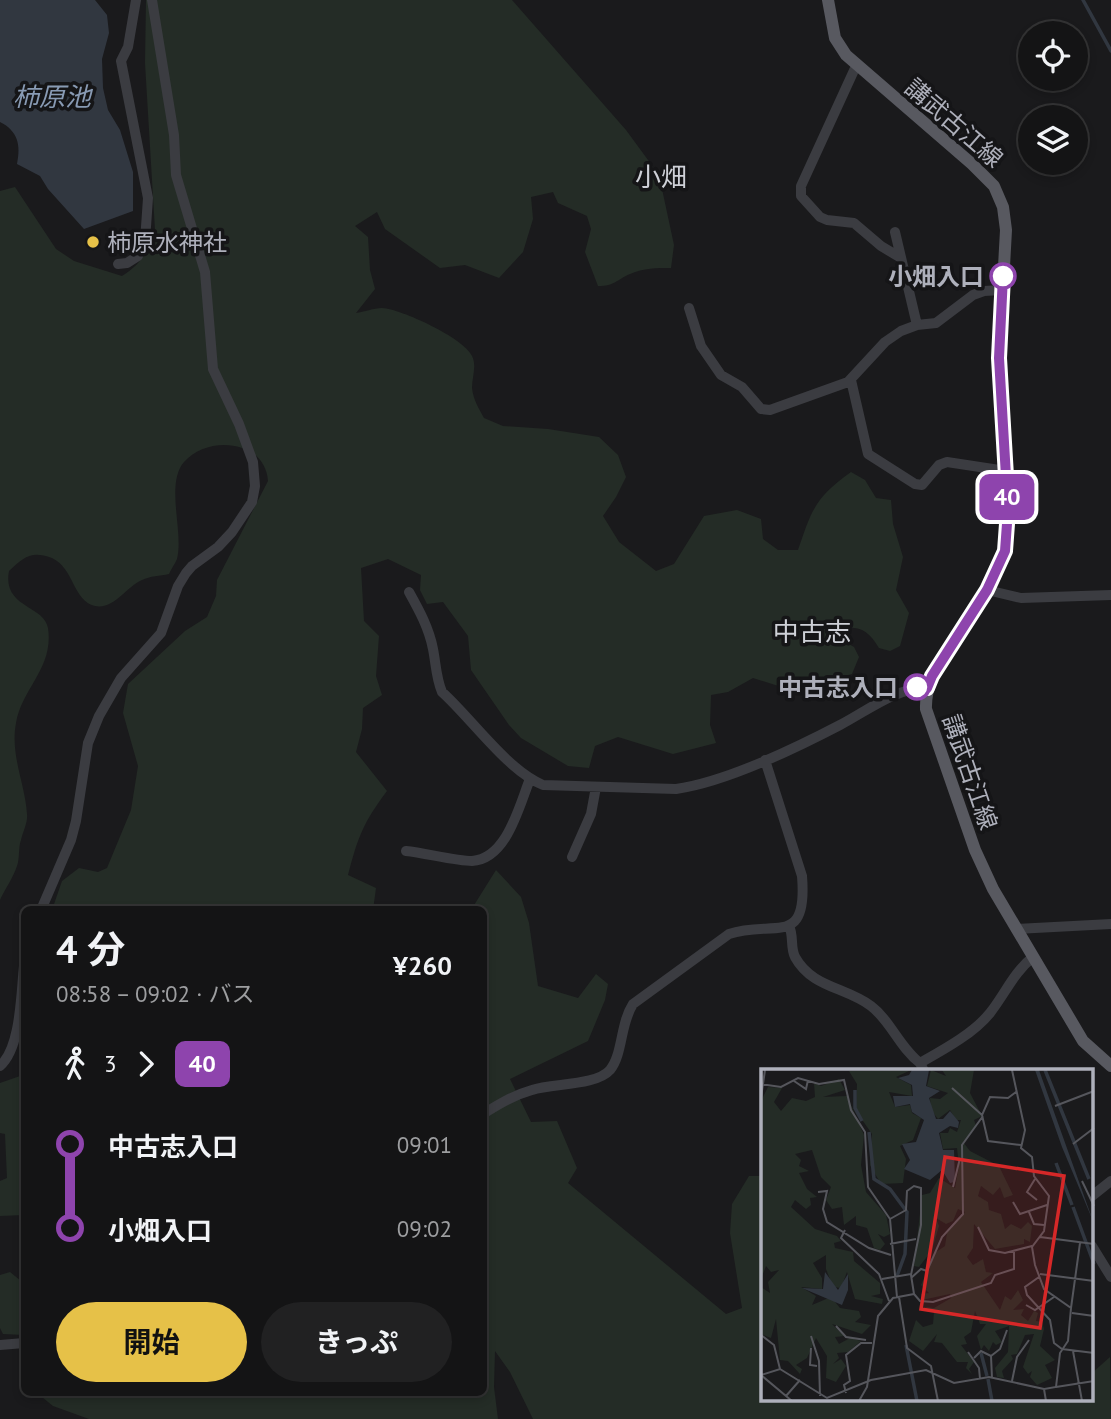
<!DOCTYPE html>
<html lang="ja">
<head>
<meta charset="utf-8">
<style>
  body { margin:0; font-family:"PT Sans","Noto Sans JP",sans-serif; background:#212122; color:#f1f3f6; height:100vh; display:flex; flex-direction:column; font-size:26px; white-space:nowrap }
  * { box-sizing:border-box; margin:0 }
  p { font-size:23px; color:#9d9ea0 }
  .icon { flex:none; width:38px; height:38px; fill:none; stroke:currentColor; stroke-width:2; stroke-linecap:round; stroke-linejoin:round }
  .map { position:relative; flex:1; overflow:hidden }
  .sheet { position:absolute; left:21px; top:906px; width:466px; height:490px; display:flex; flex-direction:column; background:#141415; border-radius:10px; box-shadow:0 4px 10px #0003,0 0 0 2px #333334 }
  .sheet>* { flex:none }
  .badge { padding:0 14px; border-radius:10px; font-size:24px; line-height:46px }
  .controls { position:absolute; left:1018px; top:21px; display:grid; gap:14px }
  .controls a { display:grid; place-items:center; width:70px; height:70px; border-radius:50%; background:#141415; box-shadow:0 4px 10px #0003,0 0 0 2px #333334; font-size:35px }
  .map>.badge { position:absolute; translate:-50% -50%; box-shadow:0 0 0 4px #fff }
  .legs { display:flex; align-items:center; gap:10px; height:77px; padding:0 35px; font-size:23px }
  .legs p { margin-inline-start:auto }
  .headline { display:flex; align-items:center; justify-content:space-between; height:119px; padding:0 35px }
  h1 { font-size:38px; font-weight:700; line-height:52px }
  .cta { display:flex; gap:14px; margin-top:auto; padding:14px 35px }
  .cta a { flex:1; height:80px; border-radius:42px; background:#e6c148; color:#111; font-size:28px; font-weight:700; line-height:80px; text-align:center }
  .cta a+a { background:#212122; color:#f1f3f6 }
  ul { padding:0 35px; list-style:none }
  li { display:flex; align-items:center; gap:24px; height:84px; font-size:26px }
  li i { display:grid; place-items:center; width:10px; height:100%; margin:0 9px; background:currentColor }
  li i::after { content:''; width:18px; height:18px; margin:-9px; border:5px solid; border-radius:50%; background:#141415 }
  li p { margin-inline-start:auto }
  li:first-child i { background:linear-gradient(#0000 50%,currentColor 0) }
  li:last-child i { background:linear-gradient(currentColor 50%,#0000 0) }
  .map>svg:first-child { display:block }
</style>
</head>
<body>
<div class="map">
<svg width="1111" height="1419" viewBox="0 0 1111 1419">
  <rect width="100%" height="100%" fill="#1a1a1c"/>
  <path fill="#242c26" d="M146,0H512L626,130L659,175L674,245L671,268C656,268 644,268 630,274C616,280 615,286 598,286L585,252L591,229L587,216L558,203L553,192L531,197L533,219L523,252L499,278L465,265L440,268L385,229L377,212L355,226L368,237L370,270L375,289L356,313C364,312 374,308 382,308C401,309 464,338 472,356C477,366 472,377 472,388C473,399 479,409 484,418L503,426L548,429L599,437L618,455L626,477L616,497L603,516L619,542L656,571L674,564L704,516L737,510L761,519L763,539L778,550H798C812,509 815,498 851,472L865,480L876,498L891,500L893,524L903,557L896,590L909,613L900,646L890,651L879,648C864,623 852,626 827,632L854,647L859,657L852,674L791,690L753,678L728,692L711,695L710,725L716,743L673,754L618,737L595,746L589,768L568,766L521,738L509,725L471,670L468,636L443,602L427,604L420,590L421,575L388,559L361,568L364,621L379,636L376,676L382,695L363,708L362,729L356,752L387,791C363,823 358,837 348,875L376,888L373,910H52L62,881L79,868L98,872L107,868L131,810L138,766L123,713L128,684L185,631L207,617L216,596L217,580L268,481C265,439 207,435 184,462C165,484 184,532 177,559C175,564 171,569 169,574C160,576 150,576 142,580C127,586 114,610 95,606C73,601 74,568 52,558C31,550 24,557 9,571C2,608 44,605 48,628C54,668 22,688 16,723C10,755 25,783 27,814C28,822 23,831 21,840C18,848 20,858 17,866C13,878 5,889 0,900V191L15,187L56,249L74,261L122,276C141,264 148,252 155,230L145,63Z
    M496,870L521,897L529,923L538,986L578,998L596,974L608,984L605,1000L588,1041L510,1079L531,1122L557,1121L577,1168L568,1183L726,1314L742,1308L730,1233L732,1204L749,1176H763V1400H1092V1373L1110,1357L1111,1419H533L510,1372L495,1351L494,1387L498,1419H89L53,1406L37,1393L98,1398L120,1393H483V910H471Z
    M24,1045V1215L0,1216V1181L7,1178L5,1134L0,1133V1083L20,1076Z
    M10,1272L21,1281L24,1280V1335L3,1334L0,1328V1275Z"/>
  <path fill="#313740" d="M0,0H95L107,15L109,33L102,59L103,88L108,110L120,130L133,172V211L84,229L48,189L40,176L17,164C21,145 18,131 0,122Z"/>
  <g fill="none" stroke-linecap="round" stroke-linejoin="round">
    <path stroke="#313740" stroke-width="3.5" d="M1083,0L1111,51"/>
    <path stroke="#3b3c41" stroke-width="10" d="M856,66L801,186V196L820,217L827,220L854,223L881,246L901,258
      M895,232L917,325
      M118,264L127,263L138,256L145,241L148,198L121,61L128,47L136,0
      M689,308L701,346L721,375L742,387L761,409L770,410L848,382L885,342L901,331L917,325L936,323L973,295L984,291L1002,290
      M851,380L868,454L915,484L922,485L939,465L947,462L1006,471
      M987,590L1021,598L1111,595
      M409,592C419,610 429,628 433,649C436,664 436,678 442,692C472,719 507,770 543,785L676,789C726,782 794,749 840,725C867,711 897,687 927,688
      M406,851C425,853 456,861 472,861C507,859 519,806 530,779
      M572,857L591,814L596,787
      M41,910L71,840L76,821L88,743L99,716L121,678L161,633L178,586L186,573L192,566L218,547L232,532L252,502L255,486L253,462L239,424L213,369L205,272L176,175L174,135L152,0
      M789,926C794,936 790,947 795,957C812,988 846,987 871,1006C890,1020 900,1048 920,1063
      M1016,929L1111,924
      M0,1066C21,1048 21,993 24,966
      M924,1071L920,1063C943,1050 973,1034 990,1013C1005,994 1014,972 1033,957
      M483,1114C499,1104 514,1095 532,1090C552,1083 596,1086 610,1070C623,1054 620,1024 633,1004L729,934C773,919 808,949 802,876L765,760
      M1092,1196L1111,1181
      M1092,1246L1111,1277
      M0,1345L24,1343"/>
    <path stroke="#585960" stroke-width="12" d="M828,0L835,38L846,55L972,164L994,186L1003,207L1006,230L999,358L1008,532C1001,574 974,608 952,644C939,665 925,683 926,709L975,850L993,889L1083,1041L1111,1066"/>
  </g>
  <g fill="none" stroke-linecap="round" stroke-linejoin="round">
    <g stroke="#fff" stroke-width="16">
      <path id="line-1" d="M917,687L927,688L932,676L987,590L1005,551L1008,510L999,358L1003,276"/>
    </g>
    <use href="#line-1" stroke="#8e44ad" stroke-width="10"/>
  </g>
  <circle fill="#e6c148" stroke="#151517" stroke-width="2.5" cx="93" cy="242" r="7"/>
  <g fill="#fff" stroke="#8e44ad" stroke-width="3.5">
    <circle cx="1003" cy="276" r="12"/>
    <circle cx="917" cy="687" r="12"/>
  </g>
  <g text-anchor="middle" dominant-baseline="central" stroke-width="7" stroke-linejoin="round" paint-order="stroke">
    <g font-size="24" fill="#aeb0bb" stroke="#151517">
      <text transform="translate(954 123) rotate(41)">講武古江線</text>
      <text transform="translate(970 772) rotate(71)">講武古江線</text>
    </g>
    <g font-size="24" fill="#aeb0bb" stroke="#151517" text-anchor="start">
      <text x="107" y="242">柿原水神社</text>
    </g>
    <g font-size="24" font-weight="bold" fill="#aeb0bb" stroke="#151517" text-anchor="end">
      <text x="984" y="276">小畑入口</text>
      <text x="898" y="687">中古志入口</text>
    </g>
    <g font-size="26" font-style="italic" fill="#889ab3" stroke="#151517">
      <text x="52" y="96">柿原池</text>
    </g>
    <g font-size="26" fill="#ced0d7" stroke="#151517">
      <text x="661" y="176">小畑</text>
      <text x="812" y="631">中古志</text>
    </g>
  </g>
  <g transform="translate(761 1069)">
    <rect width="332" height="332" fill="#1a1a1c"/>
    <path d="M170,1L185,7L181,1H213L209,24L221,47L213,51L215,57L202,73L209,82L238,97L252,126L243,129L239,118L232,126L220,117L217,127L227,133L228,141L240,145L244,160L250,155L260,160L267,153L271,157L269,173L263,170V175L234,180L213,155L212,179L206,188L212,196L222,190L225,203L232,204L220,213L239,241L244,227L250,231L257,221L262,231L252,241L263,240L260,246L267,252L273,242L277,244L275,252L281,253L283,260L279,277L294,291L284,296L291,309L276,316L269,308L271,302L267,305L262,298L273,265L264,266L256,285L250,286L252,290L241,302L243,309L236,308L234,299L247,283L248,257L234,262L241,273L235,276L232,273L228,282L223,276L220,281L216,267L225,255H219L214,242L210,263L203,268L206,275L200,276L213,293L208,300L211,305L205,299L207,293H196L181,274L173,273L176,265L162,282L148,272L155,251L162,258L172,255L173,243L164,238L173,239L190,229L189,225L161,231L160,225L168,224L160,216L175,183L184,177L186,164L204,143L197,140L192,152L185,155L175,149L178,157L171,181L158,198L153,197L161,126L169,124L178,109L194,119L198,97L196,79L182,80L179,64H187L189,59L196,63L200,51H195L189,41L177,50L170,41L169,29L179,30L187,24L166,17ZM88,2L150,1L135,8L150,16L151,27L128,23L134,38L149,36L151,44L160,49L152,71L139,77L145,90L142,114L120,115L109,96L111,65L95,42L96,15ZM78,10L84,21L62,28L86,27L103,66L100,96L105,123L125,146L129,165L123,168L117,165L124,175L119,181L113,179L106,159L95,156V147L83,156L81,138L71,140L65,131L70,118L60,108L51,81L34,85L40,91L38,97L48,102L38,104L46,120L56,128L49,129L50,136L45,140L34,131L30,138L54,160L76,167L80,172L73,174L74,179L92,183L93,192L119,214V225L110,227L122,230L121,235L94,230L86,203L80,219L72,218L65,200V186L52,194L61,209V220L40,218L55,227L51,236L70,228L79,239L98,242L100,248L94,253L110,256L101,265L71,255L83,267L74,268L78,275L89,269L100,272L87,283L76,284L78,289L72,295L80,290L85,297L75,313L65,309L66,287L55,269L46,289L35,296L41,300L39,305L27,292L19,291L15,250L10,269L0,265V218L9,224L7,213L18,201L10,203L5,197L0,210V32L7,18L21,19L13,33L20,42L31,29L45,32L54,28L53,14L60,17Z" fill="#242c26"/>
    <path d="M151,1H168L165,17L179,22L168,29L175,50H182L189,42L198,53L197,59L189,57L178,64L182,81H193L194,113L189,114L181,101L169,111L143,100L149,91L141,75L155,73L163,51L151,43L149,35L134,38L132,27H152L151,16L137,9L148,6ZM274,1H278L332,152L301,78ZM64,203L77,221L87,205V221L81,236L41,219L62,220Z" fill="#313740"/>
    <path fill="none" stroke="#313740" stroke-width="3.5" d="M284,1L328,110M94,21V39L101,52M108,63L113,110L129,120L146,143L144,185L136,207M295,94L311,136M312,138L333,195M145,276L156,332M220,284L226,307M227,310L231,332"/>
    <path fill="none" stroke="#55565c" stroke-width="2" d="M251,1L264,61L260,79L271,88L273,107L288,127L283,162L271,178L274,196L283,220L310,239L307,272L299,284L295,318L283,320L285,332M33,12L45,20L47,11M0,15L20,18L37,9L58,15L83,11L90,41L104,63L107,118L129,150L136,228M191,19L221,46M255,23L247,29L229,28L221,46L227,72L260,76M0,29L4,1M294,37L333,22M312,75L333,59M274,110L266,123L276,131M321,112L333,137M192,118L199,89M57,123L66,122L62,140L66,153L108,179L130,186M252,133L259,145L286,136M268,143L273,155L283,156M129,150L145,141L146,122L153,117L160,119V156L150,206L153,225L159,232L172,233L230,214L234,206L253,200V182M217,158L228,181L244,184L271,177M84,161L80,169L118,205L128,232M279,168L333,175M129,175L155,170M279,205L333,212M278,208L264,218L266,226L289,251L293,274L301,280L333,284M150,209L160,200L166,202L181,168L202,145L201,76L222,47M121,210L150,205M138,228L146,279L170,297L177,332M265,236L274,241L293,228M310,239L319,174M311,244L333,247M75,257L85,268L105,271M0,266L13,276L19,300M50,267L58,292L59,327M50,279L49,296L56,297M312,282L321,332M207,283L218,299L219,310M230,287L239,280L246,261M213,289L220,282L230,287L231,309M0,306L19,300L66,329L110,311L165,301L193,314L228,308L283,320M0,306L31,332M251,312L256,288L268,271M295,318L333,312M85,324L83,316L89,312L85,286L100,274H111M25,327L39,311M98,332L106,318L117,247L132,229L153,225"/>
    <path fill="#d62828" fill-opacity="0.15" stroke="#d62828" stroke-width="3.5" d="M184,88L303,107L279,259L160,240Z"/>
    <rect width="332" height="332" fill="none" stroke="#aeb0bb" stroke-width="3.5"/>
  </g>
</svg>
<div class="controls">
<a><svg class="icon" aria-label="locate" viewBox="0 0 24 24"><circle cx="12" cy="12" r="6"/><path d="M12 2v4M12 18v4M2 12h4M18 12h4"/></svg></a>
<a><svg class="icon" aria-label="layers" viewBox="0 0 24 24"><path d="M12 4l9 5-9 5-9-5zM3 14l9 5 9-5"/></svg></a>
</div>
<b class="badge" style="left:1007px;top:497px;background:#8e44ad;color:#fff">40</b>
<section class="sheet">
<div class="headline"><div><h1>4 分</h1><p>08:58 – 09:02 · バス</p></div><b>¥260</b></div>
<div class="legs"><svg class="icon" aria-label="walk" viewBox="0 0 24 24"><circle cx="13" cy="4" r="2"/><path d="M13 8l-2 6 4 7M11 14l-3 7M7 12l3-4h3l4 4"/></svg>3<svg class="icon" aria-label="forward" viewBox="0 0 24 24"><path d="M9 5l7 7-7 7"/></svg><b class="badge" style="background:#8e44ad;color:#fff">40</b></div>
<ul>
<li><i style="color:#8e44ad"></i><b>中古志入口</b><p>09:01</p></li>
<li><i style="color:#8e44ad"></i><b>小畑入口</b><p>09:02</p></li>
</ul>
<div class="cta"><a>開始</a><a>きっぷ</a></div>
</section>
</div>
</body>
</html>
